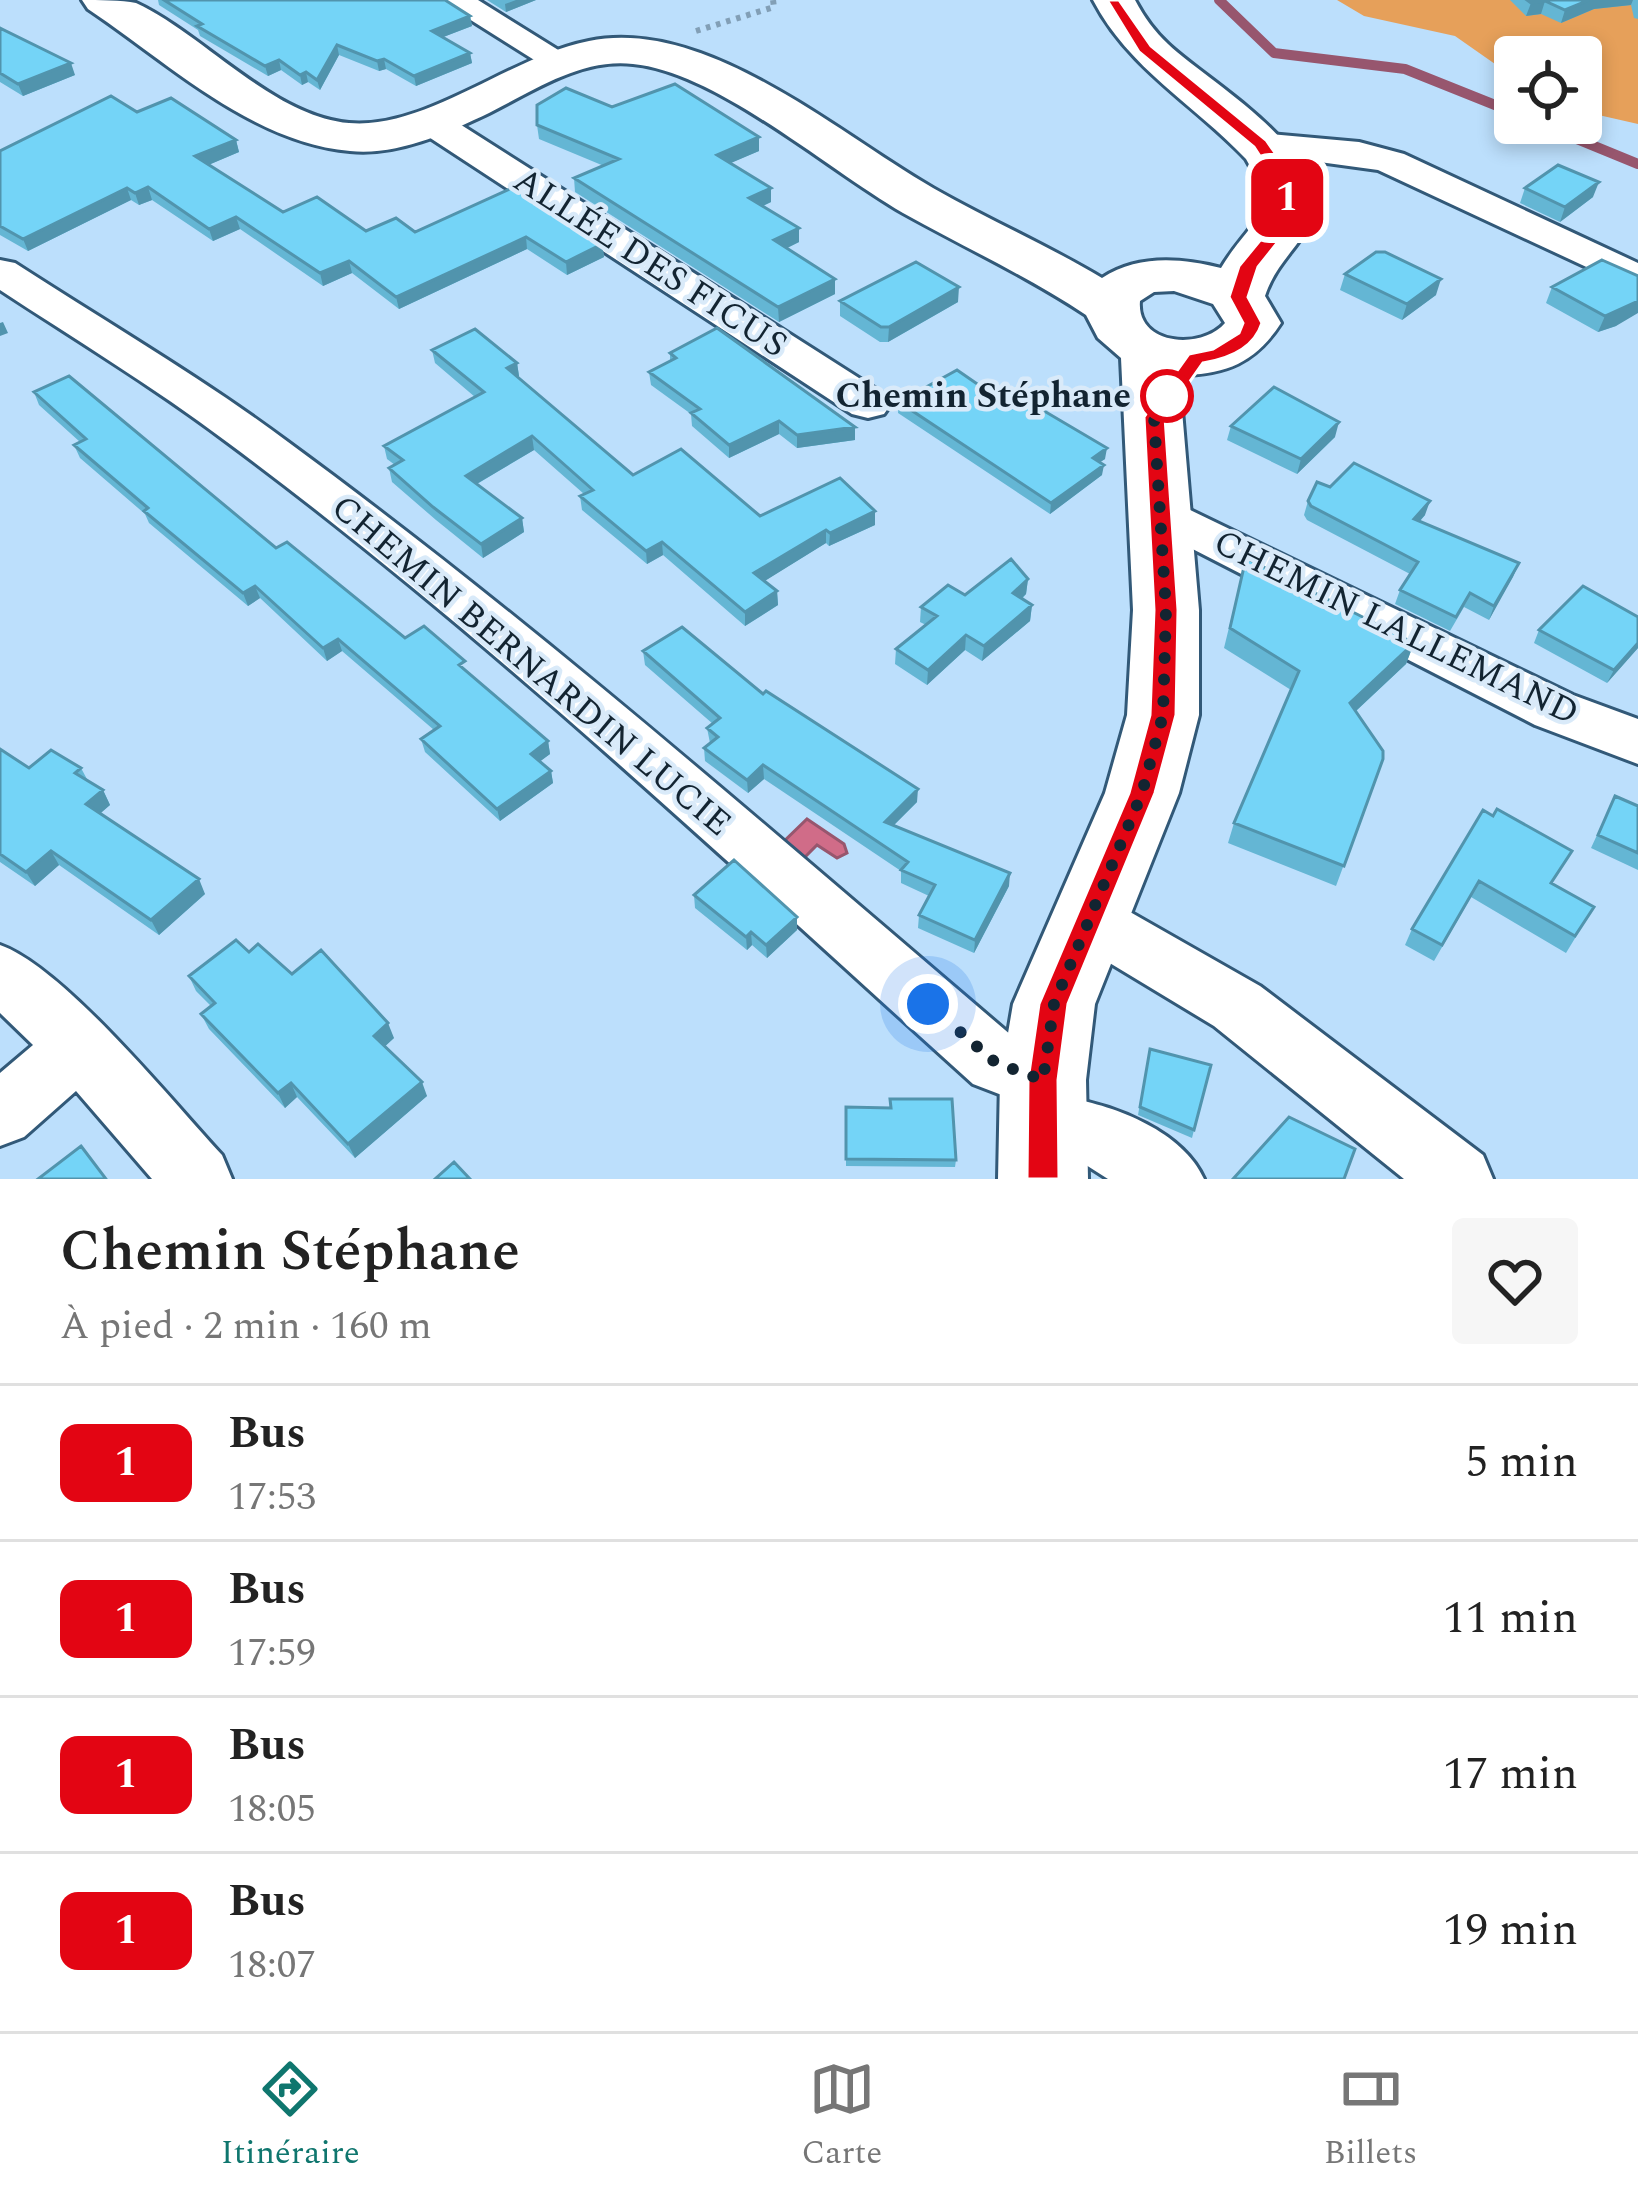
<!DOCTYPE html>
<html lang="fr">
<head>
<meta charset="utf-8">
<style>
  body { margin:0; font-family:Spectral,serif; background:#f6f6f6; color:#222; height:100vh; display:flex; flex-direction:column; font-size:45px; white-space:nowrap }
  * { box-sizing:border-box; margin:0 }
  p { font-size:39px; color:#767676 }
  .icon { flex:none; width:66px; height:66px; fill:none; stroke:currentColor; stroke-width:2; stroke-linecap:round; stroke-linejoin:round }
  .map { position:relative; height:1179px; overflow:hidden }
  .sheet { display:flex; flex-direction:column; background:#fff; flex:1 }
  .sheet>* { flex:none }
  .badge { padding:0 24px; border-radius:18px; font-size:42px; line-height:78px }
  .tools { position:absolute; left:1494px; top:36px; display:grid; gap:24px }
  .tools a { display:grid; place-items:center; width:108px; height:108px; border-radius:12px; background:#fff; box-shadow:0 6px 18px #0003; font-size:60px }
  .you { position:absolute; width:60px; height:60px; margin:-30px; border:9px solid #fff; border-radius:50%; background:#1a73e8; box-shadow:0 0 0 18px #1a73e833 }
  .map>.badge { position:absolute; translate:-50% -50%; box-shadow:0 0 0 6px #fff }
  .round { display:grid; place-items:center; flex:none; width:126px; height:126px; border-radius:12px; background:#f6f6f6 }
  .head { display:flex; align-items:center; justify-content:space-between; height:204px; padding:0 60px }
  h1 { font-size:57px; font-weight:600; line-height:90px }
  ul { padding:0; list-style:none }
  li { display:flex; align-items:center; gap:36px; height:156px; padding:0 60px; border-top:3px solid #e0e0e0 }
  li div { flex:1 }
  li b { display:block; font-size:45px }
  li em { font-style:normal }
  li .badge { min-width:132px; font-weight:700; text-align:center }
  .tab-bar { display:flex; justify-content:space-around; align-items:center; height:168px; border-top:3px solid #e0e0e0; background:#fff; font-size:33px; color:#767676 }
  .tab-bar a { display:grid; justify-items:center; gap:6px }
  .tab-bar .active { color:#0f766e }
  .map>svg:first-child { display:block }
</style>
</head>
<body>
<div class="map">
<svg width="1638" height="1179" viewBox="0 0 1638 1179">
  <rect width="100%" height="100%" fill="#bcdffc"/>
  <path fill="#e6a05a" d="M1337,0H1638V124L1581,111V57H1515V78L1455,36L1364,16Z"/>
  <path fill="#d06c88" stroke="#97566e" stroke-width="3" d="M807,819L844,844L847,853L837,858L817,845L799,863L777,848Z"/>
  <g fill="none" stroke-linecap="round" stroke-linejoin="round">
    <path stroke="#97566e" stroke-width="10" d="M1219,0L1274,53L1405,69L1515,113
      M1538,123L1638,164"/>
    <g stroke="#325978" stroke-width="6">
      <path id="minor" d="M439,0H478L576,61L571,68H547Z
        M431,111L444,114L884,394L891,404L884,414L868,418L852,414L418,130L413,122L418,114Z
        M1260,133L1359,142L1404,154L1638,263V291L1378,170L1247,152L1241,144L1247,136Z
        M0,260L15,263C106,322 201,377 288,442C542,628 778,837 1018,1041L1066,1058L1076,1080L1068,1098C1117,1106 1183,1132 1204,1179H1108L1086,1165L1018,1147L1008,1125L1020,1102L973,1084C730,865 490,637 227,442C154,387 76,340 0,290Z
        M1157,494L1573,695L1638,719V764L1535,725L1140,522L1133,510L1140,498Z
        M1087,892L1109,900L1260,986L1483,1155L1493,1179H1404L1214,1026L1065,936L1056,918L1065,900Z
        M0,945C63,967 172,1101 222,1155L232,1179H152L76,1091L24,1137L0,1146V1073L33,1045L0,1013Z"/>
    </g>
    <g stroke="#325978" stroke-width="6">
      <path id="major" d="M82,0C98,0 122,0 136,3C203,34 272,116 349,123C426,130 511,56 589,41C706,17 837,133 933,188C989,220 1047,245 1102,278C1138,254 1182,258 1221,268C1248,222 1280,217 1246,159C1194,104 1129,69 1093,0H1135C1144,17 1154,31 1168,44C1209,83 1328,148 1311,217C1305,243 1276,261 1265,296L1281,323C1256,362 1226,375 1179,375L1199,610V715L1179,793L1095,1004L1086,1080L1088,1179H998L1000,1080L1013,1004L1105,793L1127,715L1133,610L1121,358L1098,338L1086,315C1027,276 964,247 903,213C828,170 717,72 633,64C581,58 533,91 489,113C447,133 397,156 350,151C252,143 166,61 88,9ZM1174,291L1213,304L1225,323C1202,350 1136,346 1140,301L1154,292Z"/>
    </g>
    <path stroke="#829fb6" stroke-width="6" stroke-dasharray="4.5 6" stroke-linecap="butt" d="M696,31L774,7L773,0"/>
    <use href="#minor" fill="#fff" fill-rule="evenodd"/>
    <use href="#major" fill="#fff" fill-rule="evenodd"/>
  </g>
  <path fill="#64b6d4" d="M158,0H445L470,16L472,26L443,37L470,53L472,63L416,86L386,69L379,71L339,55L320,90L308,82L302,85L281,70L268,76L200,36L198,30L159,5Z
    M487,0H536L506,12Z
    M1510,0H1638V19L1634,18L1631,5L1594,9L1561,23L1541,14L1526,16Z
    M0,28L75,75L23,96L0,82Z
    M612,107L759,151L730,163L771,202L763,206L799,228V242L787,248L835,279V294L779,322L575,192L574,178L604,166L539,139L537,125Z
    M137,112L236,140L239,152L208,165L283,212L366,231L415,232L514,187L602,244L604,257L567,275L527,249L399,309L352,273L323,286L240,229L213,241L152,200L139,205L131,200L28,251L0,235V151Z
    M1525,188L1593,197L1560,222L1520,203Z
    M1345,274L1436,295L1402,320L1340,290Z
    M1638,276L1616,326L1598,332L1546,303L1552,287Z
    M840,301L958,302L888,342H880L840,316Z
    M432,350L517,363L519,376L517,377L633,475L760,516L875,511V525L829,546L826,543L764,581L777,591L778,605L745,626L663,555L647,564L582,510L580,496L584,494L534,450L477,484L522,518L524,532L483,558L436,520L392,482L389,468L395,465L387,459L384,446L475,397L435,363Z
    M670,353L855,427V440L797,448L779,434L729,458L692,426L691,414L651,385L649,372L670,361Z
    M34,392L276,548L405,638L468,673L548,741L550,754L540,761L551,771L553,783L500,821L425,752L421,739L434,730L342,651L327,661L260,598L248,606L149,523L145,514L80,458L74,445L80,442L39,405Z
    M899,402L1012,408L1105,459L1100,462L1102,475L1050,514L898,413Z
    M1231,426L1335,437L1297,474L1227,440Z
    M1308,501L1425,515L1420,521L1519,563L1489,620L1464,607L1450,631L1395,604L1400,590L1410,574L1307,520L1304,515Z
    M1246,558L1414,643L1406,664L1356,711L1383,759L1336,886L1228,843L1234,823L1291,690L1224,648Z
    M1028,579L1026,594L1022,599L1032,605L1030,621L982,661L965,650L927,685L895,664L896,649L926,625L920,622L921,607Z
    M1638,617V648L1607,683L1534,643L1539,630Z
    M643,651L763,694L917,802L894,825L1009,886L974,953L918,928L919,915L929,896L901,883V871L764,779L748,793L705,761L704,748L710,743L707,728L713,724L645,665Z
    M0,749L29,768H81L88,781L103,790L110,805L100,813L205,894L159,935L59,865L35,886L0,862Z
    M1615,796L1638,806V870L1591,848Z
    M1493,816L1572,851L1552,883L1594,907L1566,953L1471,897L1434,961L1405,945L1412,929Z
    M694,895L797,930L767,958L752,945L747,950L695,908Z
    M249,952L292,974L394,1038L385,1046L427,1096L355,1158L297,1097L285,1108L209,1029L201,1014L211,1006L196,991L189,976Z
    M1148,1057L1194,1130L1192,1138L1138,1115Z
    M890,1106L956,1160L955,1167L846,1166V1107L890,1108Z"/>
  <path fill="#5194ad" d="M516,0H536L506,12L505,4Z
    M1589,0H1633L1631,5L1594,9L1561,23L1565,10Z
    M1545,1L1541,14L1526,16L1531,3Z
    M470,16L472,26L433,41L432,31Z
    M337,45L339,55L320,90L317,80Z
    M470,53L472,63L416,86L414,76Z
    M384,59L386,69L379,71L377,61Z
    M279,60L281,70L268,76L265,66Z
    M71,63L75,75L23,96L18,84Z
    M306,72L308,82L302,85L300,75Z
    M759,137V151L717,169V155Z
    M236,140L239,152L199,169L195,156Z
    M1599,182L1593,197L1560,222L1565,207Z
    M148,187L152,200L139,205L135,193Z
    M127,188L131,200L28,251L23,239Z
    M771,188V202L750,212L749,198Z
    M236,217L240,229L213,241L209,229Z
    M799,228V242L775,254L774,240Z
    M526,237L527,249L399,309L396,297Z
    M602,244L604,257L567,275L566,262Z
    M349,261L352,273L323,286L320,273Z
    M835,279V294L779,322L778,307Z
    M1441,279L1436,295L1402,320L1407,304Z
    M959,287L958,302L888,342L889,327Z
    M1638,301V313L1616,326L1598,332L1605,316Z
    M3,322L8,333L0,336V323Z
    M517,363L519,376L509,381L507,368Z
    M779,421V434L729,458V445Z
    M1339,422L1335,437L1297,474L1301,459Z
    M855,427V440L797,448V435Z
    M532,436L534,450L468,489L466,476Z
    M1107,448L1105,459L1091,468L1093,458Z
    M1104,465L1102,475L1050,514L1051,503Z
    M1430,501L1425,515L1409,533L1414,519Z
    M875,511V525L829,546L830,533Z
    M522,518L524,532L483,558L481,544Z
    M826,530V543L755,587L754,573Z
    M662,542L663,555L647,564L646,551Z
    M1519,563L1513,577L1489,620L1494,606Z
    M1028,579L1026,594L1011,608L1013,593Z
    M255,586L260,598L248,606L243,593Z
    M777,591L778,605L745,626V612Z
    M1032,605L1030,621L982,661L984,646Z
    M966,635L965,650L927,685L928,670Z
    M338,639L342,651L327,661L323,648Z
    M1414,643L1406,664L1343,723L1350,703Z
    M1638,643V648L1607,683L1614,670Z
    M548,741L550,754L534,766L531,754Z
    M763,765L764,779L748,793L747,780Z
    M551,771L553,783L500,821L497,809Z
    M918,789L917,802L884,835L885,822Z
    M103,790L110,805L94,819L86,804Z
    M51,851L59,865L35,886L26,872Z
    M1010,873L1009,886L974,953L975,940Z
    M199,879L205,894L159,935L151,920Z
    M797,917V930L767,958L766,945Z
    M751,932L752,945L747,950L746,937Z
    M388,1023L394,1038L380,1051L374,1036Z
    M422,1082L427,1096L355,1158L348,1144Z
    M291,1083L297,1097L285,1108L278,1093Z"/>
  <path fill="#74d4f7" stroke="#5194ad" stroke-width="3" d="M164,0H445L470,16L432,31L470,53L414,76L384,59L377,61L337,45L317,80L306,72L300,75L279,60L265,66L197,26L202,24Z
    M1527,0H1589L1565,10L1545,1L1531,3Z
    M0,28L71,63L18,84L0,73Z
    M675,84L759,137L717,155L771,188L749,198L799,228L774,240L835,279L778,307L574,178L619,159L537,125V105L566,88L612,107Z
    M111,96L137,112L171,98L236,140L195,156L283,212L317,197L366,231L396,218L415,232L514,187L602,244L566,262L526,237L396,297L349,261L320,273L236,217L209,229L148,187L135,193L127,188L23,239L0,226V151Z
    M1558,165L1599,182L1565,207L1525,188Z
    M1376,252H1385L1441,279L1407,304L1345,274Z
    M1602,260L1638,276V301L1605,316L1552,287Z
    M916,262L959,287L889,327H881L840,301Z
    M717,328L855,427L797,435L779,421L729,445L691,413L700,409L649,372L676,358L670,353Z
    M475,329L517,363L507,368L633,475L681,449L760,516L840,478L875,511L830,533L826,530L754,573L777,591L745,612L662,542L646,551L580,496L593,490L532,436L466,476L522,518L481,544L433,507L389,468L403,460L384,446L484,392L432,350Z
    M957,370L1012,408L1034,405L1107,448L1093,458L1104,465L1051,503L899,402Z
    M69,376L276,548L287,542L405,638L424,626L465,661L459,665L548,741L531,754L551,771L497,809L421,739L440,726L338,639L323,648L255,586L243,593L144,511L148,508L74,445L86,439L34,392Z
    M1274,387L1339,422L1301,459L1231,426Z
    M1354,463L1430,501L1414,519L1519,563L1494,606L1470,593L1456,617L1400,590L1418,562L1311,506L1308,501L1317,482L1330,487Z
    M1246,558L1414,643L1350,703L1383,751V759L1344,866L1234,823L1299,671L1230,628Z
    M1011,559L1028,579L1013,593L1032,605L984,646L966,635L928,670L896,649L937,616L921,607L948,585L965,595Z
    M1583,586L1638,617V643L1614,670L1539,630Z
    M682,627L763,694L766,691L918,789L885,822L1010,873L975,940L919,915L935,885L901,870L908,862L763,765L747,780L704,748L718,737L707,728L720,718L643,651Z
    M0,749L29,768L51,750L81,768L75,773L103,790L86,804L199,879L151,920L51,851L26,872L0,854Z
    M1615,796L1638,806V853L1598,835Z
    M1497,809L1572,851L1551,883L1594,907L1575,936L1479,881L1442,945L1412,929L1483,810L1493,816Z
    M734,860L797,917L766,945L751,932L746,937L694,895Z
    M236,940L249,952L258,944L292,974L321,950L388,1023L374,1036L422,1082L348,1144L291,1083L278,1093L201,1014L215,1003L189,976Z
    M1150,1049L1211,1065L1194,1130L1140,1107Z
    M890,1099H952L956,1160L846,1159V1107L891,1108Z
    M1289,1117L1355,1149L1344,1179H1233Z
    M81,1146L106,1179H38Z
    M454,1162L470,1179H435Z"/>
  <path fill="#e30513" stroke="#fff" stroke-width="3" d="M1107,0H1119L1151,46L1266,140L1287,170L1297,208L1294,222L1258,267L1248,297L1262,323C1254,349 1228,359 1203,363L1165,417L1178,610L1176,715L1155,793L1068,1004L1058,1080L1059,1179H1027L1028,1080L1039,1004L1129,793L1150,715L1154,610L1144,417L1189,354L1213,349L1239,333L1243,323L1229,297L1239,266L1276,221L1279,208L1269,170L1254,147L1139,52Z"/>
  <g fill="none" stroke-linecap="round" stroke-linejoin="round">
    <path stroke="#132431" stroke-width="12" stroke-dasharray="0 21.6" d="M928,1004L996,1063L1043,1080L1054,1004L1142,793L1163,715L1166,610L1154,417L1174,383L1167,396"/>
  </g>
  <circle fill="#fff" stroke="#e30513" stroke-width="6" cx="1167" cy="396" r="24"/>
  <g text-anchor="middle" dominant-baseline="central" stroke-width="9" stroke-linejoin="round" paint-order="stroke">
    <g font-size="36" fill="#132431" stroke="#d9eaf9">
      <text transform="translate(650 263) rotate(33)">ALLÉE DES FICUS</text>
      <text transform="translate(1396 628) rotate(26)">CHEMIN LALLEMAND</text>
      <text transform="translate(531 666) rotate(40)">CHEMIN BERNARDIN LUCIE</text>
    </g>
    <g font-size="36" font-weight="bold" fill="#132431" stroke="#d9eaf9" text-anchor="end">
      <text x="1131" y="396">Chemin Stéphane</text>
    </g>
  </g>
</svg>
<div class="tools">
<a><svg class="icon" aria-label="locate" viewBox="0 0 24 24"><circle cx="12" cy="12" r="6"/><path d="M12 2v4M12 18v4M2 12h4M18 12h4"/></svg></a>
</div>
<div class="you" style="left:928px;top:1004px"></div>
<b class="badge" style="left:1287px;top:198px;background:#e30513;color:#fff">1</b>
</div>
<section class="sheet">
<div class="head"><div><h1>Chemin Stéphane</h1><p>À pied · 2 min · 160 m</p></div><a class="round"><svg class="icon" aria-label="heart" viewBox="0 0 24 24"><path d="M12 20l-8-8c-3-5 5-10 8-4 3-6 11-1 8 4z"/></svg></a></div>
<ul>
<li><span class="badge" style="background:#e30513;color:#fff">1</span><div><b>Bus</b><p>17:53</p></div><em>5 min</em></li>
<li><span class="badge" style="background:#e30513;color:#fff">1</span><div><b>Bus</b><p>17:59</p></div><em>11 min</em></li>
<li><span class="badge" style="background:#e30513;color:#fff">1</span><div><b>Bus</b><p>18:05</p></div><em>17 min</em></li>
<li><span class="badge" style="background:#e30513;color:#fff">1</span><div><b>Bus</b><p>18:07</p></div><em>19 min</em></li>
</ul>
</section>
<nav class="tab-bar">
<a class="active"><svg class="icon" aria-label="directions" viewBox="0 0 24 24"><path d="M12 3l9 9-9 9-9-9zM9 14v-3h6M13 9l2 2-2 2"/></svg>Itinéraire</a>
<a><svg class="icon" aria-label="map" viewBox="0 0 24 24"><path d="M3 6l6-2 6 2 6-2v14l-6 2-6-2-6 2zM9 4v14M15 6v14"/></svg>Carte</a>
<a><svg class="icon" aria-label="tickets" viewBox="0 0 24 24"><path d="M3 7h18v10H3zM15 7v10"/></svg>Billets</a>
</nav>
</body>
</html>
